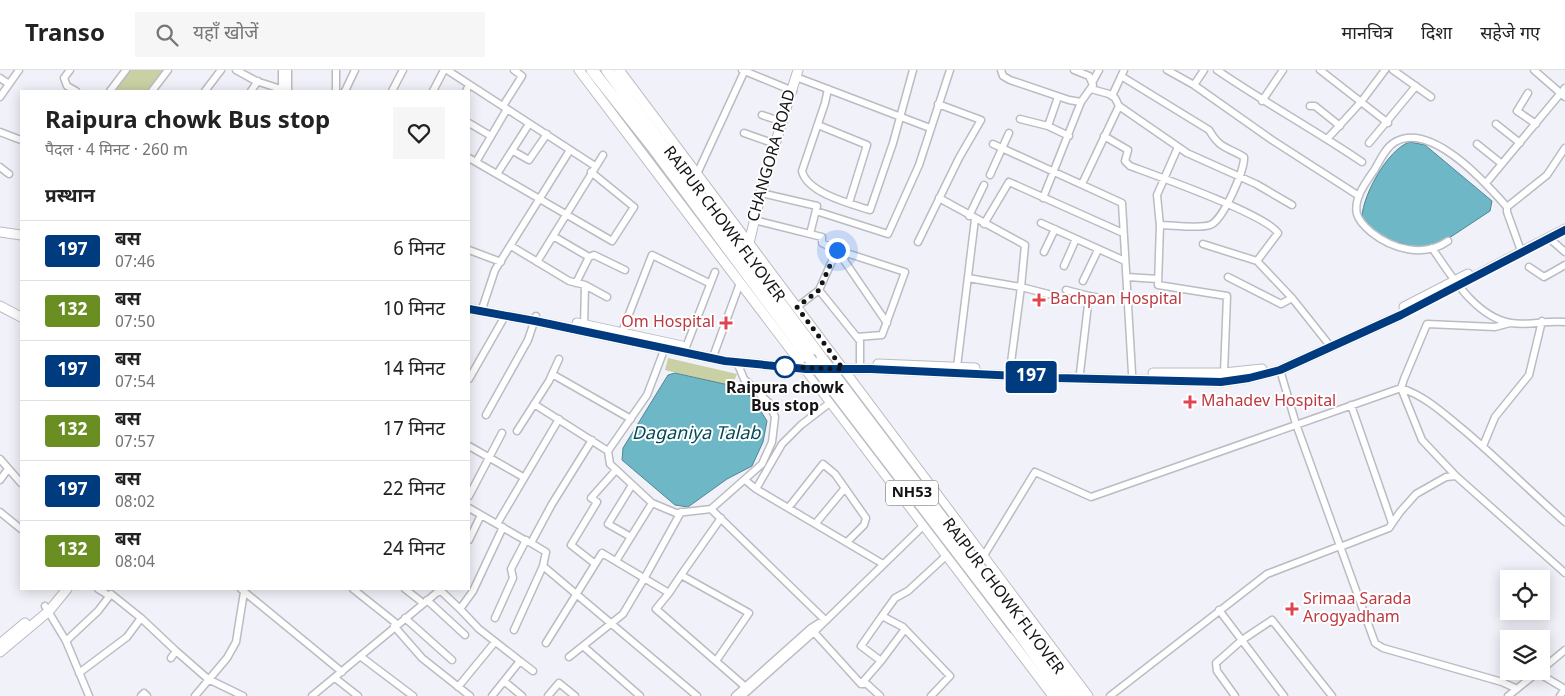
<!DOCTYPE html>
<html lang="hi">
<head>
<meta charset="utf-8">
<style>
  body { margin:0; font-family:Georgia,"Noto Sans Devanagari",serif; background:#f6f6f6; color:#222; height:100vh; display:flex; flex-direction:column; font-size:19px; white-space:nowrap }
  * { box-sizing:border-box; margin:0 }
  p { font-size:16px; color:#767676 }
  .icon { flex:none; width:28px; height:28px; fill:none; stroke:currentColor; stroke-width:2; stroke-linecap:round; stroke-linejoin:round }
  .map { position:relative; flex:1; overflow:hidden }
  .side { position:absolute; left:20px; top:20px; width:450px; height:500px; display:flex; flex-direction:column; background:#fff; border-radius:0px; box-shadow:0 2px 12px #0003 }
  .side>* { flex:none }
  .badge { padding:0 10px; border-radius:4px; font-size:18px; line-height:32px }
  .controls { position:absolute; left:1500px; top:500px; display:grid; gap:10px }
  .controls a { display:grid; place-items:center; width:50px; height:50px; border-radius:0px; background:#fff; box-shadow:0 2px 12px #0003; font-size:25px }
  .you { position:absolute; width:25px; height:25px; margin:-12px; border:4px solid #fff; border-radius:50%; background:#1a73e8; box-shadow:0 0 0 8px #1a73e833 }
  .map>.badge { position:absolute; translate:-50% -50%; box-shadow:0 0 0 2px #fff }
  h2 { padding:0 25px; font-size:19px; line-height:45px }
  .round { display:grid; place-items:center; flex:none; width:52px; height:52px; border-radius:0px; background:#f6f6f6 }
  .overview { display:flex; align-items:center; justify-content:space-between; height:85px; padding:0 25px }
  h1 { font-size:24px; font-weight:700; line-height:38px }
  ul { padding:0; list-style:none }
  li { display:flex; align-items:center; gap:15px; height:60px; padding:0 25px; border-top:1px solid #e0e0e0 }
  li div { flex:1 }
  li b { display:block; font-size:19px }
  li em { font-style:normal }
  li .badge { min-width:55px; font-weight:700; text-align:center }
  header { display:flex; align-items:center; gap:30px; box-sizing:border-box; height:70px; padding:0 25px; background:#fff; border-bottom:1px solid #e0e0e0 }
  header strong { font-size:24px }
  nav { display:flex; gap:28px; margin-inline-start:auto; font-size:18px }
  .search { width:350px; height:45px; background:#f6f6f6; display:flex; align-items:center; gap:12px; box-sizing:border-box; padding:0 18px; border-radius:0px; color:#767676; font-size:19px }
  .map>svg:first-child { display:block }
</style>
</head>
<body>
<header>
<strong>Transo</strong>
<div class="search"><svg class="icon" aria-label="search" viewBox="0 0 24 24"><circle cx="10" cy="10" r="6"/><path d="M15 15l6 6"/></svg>यहाँ खोजें</div>
<nav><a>मानचित्र</a><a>दिशा</a><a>सहेजे गए</a></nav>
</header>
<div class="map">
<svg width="1565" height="626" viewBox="0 0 1565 626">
  <rect width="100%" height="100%" fill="#f1f1f9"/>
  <path fill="#c9d0a3" d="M130,0H163L147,21H114Z
    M668,288L737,304L732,316L665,300Z"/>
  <path fill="#6db7c7" stroke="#528692" d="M1410,72L1425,75L1492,131L1490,141L1437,176L1421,178L1382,169L1362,153C1359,130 1388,78 1410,72Z
    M675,303L733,316L752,327L767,351L763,372L752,396L727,409L688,437L675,435L622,390L623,378L668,305Z"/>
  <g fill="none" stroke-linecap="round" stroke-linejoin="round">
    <g stroke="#bbbbc3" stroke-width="9">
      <path id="street" d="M70,0L64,8L67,16L76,21
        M236,0L256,11L287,21
        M282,0V20
        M288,0V21
        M336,0V21
        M447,0L595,96
        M742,0L793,21
        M1001,0L1003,6L1010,10L1069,30L1081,32
        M1167,0L1194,15L1272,70L1359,126
        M1217,0C1265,33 1315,60 1362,92
        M1320,0L1388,53
        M1393,0L1431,27
        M1534,0L1565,27
        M1121,6L1209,60C1221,80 1226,76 1244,87C1245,99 1223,151 1210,155C1200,159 1172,155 1160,155L1158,215L1227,226L1224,303
        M796,7L930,58
        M0,8L9,14
        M1093,11L1099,0
        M1194,15L1204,0
        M828,19L825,33L802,101C807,123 851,134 870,140L893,73L913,0
        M1091,19L1109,24L1115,28L1119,36L1187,83L1256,114L1292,135
        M110,21L126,0
        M152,21L168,0
        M205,21L221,0
        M251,21L258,11
        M345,21L355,0
        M392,21L403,0
        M433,21L444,0
        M466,21L469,15
        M1528,23L1517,41L1536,54
        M1112,26L1124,0
        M0,27L19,0
        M1262,31L1283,0
        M503,36L522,6L514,0
        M1310,36H1315L1340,56
        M762,45L783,52
        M1020,49L1048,56L1069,66
        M469,53L491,66
        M1496,54L1520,73
        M818,55L867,75L849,133
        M1048,56L1058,27
        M0,62L21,70
        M744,63L775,74
        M1104,66L1128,80L1125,91L1130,96C1157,106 1265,144 1278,163L1257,191L1203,174
        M1328,68L1361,32L1385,0
        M1369,73L1416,16
        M993,74L1122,133L1132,303
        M1477,74L1502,94
        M513,81L529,90L547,64
        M469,88L612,171L634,137L591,102
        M476,92L507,39
        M0,97L9,104
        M497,104L529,54
        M697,104L745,0
        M990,105L1009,63
        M1486,113L1565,18
        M1082,114L1119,36
        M761,123L817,136L810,164
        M939,128L1025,175L1021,217L1052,225
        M1043,128L1081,32L1093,15L1089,6L1074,0
        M816,141L888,164L919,95L950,0
        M969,146L984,115
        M754,150L822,167V173L837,180L905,202L882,265L857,267
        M1041,153L1125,191
        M984,154L1009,112L1123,163
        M1160,156L1157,125L1178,77
        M553,166L589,187L594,185L625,200
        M1549,168L1565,182
        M1448,171C1424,188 1392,179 1371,162C1365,157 1359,151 1357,144C1353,128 1367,111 1375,99C1380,90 1386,77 1395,72C1431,51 1486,113 1507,137
        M918,172L959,88L981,50L938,34
        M511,176L569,211L585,215L607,227
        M1432,178C1451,205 1475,247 1511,253C1529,256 1547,250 1565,252
        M1520,178L1507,142V137L1547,105L1565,78
        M469,180L501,192
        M837,180L887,253
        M1044,182L1055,159
        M1257,191L1292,228L1327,272
        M537,192L603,85
        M1064,196L1076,169
        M1529,197L1544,207L1565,195
        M1127,207L1158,209
        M1228,207L1281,234L1292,228
        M968,208L1021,217L1010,300
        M1083,211L1098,180
        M576,213L589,187
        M819,220L860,271V294
        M1066,220L1089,226L1080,303
        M1089,226L1100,228
        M797,237L819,220L837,180
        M481,242L495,200L570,80
        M584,257L585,215
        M622,262L652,185L709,213
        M666,275L647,325L608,381L610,394L652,433L676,443L711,439L762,394L772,372L775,347L769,333L744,309L737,292
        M686,277L715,202
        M714,284L740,213
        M957,297L975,149
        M1280,300L1296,354L1375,573L1383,578L1502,612L1517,619
        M552,304L631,349
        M469,309L505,246
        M534,334L608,381
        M1351,335L1392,453
        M486,345L528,270L536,246
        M517,361L549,311L559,289
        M592,370L552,434L531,473L546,482L543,496L697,626
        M469,376L523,407
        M1483,376L1495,347L1529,305L1542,251
        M0,389L21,413
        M1456,406L1422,370L1401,318L1404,309L1427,254L1495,257L1510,253
        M0,410L8,399
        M745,410L756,419L782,374L801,355L831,332
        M756,419L883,494
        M469,426L502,363
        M789,437L823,394L835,404L866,448L864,455L847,472
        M469,438L528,472
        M711,439L825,550
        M0,442L21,459
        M816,453L845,418
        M497,454L559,349
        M631,467L608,454L632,415
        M469,470L481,445
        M1340,477L1389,458L1400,442L1416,424L1446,407L1456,406L1565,503
        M983,487L1035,402L1091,427L1401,318C1427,327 1444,344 1465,361C1499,390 1531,422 1565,452
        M616,491L652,433
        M594,493L571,475L597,432L591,428L616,400
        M681,505L721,448
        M98,519L108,525
        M241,519L342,602
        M353,519L397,554
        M405,519L423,533
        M669,523L681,505L749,543L716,591
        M427,530L465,565
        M45,536L66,571L89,626
        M460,539L479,559L520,591L492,626
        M1219,540L1284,626
        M882,546L895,528L908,521L947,485
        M141,548L176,581
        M405,548L452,590
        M495,548L513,508L511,499L526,470
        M394,556L422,588L470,626
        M905,559L881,591L861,576L882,546L903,557L950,606L931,626
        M514,560L543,496
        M812,560L861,614H867L880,626
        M66,571L98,541L111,524L141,548L127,567L79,603
        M546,573L602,483L669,523L656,539L749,620
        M583,576L640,626
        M360,586L413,626
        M569,587L623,544L645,507L681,442
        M171,588L176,581L208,609L243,626
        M520,591L533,601
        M1541,600L1565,580
        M1538,603L1565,619
        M335,608L358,626
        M504,611L522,626
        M861,614L881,591
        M458,617L495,572
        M141,626L144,623L147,626
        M195,626L227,588L236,572L244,522
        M312,626L440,520L460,539L473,521L503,457
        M548,626L559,613L575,626
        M735,626L811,558L819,553
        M742,626L814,562L924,455
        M1110,626L1267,504L1340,476
        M1235,626L1217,601L1216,593L1242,570L1272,550L1332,626
        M1508,626L1539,601
        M1560,626L1565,619"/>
    </g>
    <g stroke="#bbbbc3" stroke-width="11">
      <path id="secondary" d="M579,0L1053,626
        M619,0L1088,626
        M0,162L21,165
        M749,173L765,107L798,0
        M0,236L21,247
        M1404,237L1468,204
        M469,239L535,251L725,291L806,299H871L1057,308L1221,312L1249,308L1280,300L1401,245L1565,159
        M577,253L682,276
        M878,294L975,298
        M1153,303H1224L1262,299
        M0,574L25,553
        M0,582L49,541L67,519"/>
    </g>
    <g stroke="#bbbbc3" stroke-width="14">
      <path id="highway" d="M592,0L652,76L809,288
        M607,0L822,289
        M1022,554L1077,626
        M1016,559L1064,626"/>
    </g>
    <use href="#street" stroke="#fff" stroke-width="6"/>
    <use href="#secondary" stroke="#fff" stroke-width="9"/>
    <use href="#highway" stroke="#fff" stroke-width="11"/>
    <g stroke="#bbbbc3" stroke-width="14" stroke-linecap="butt">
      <path id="highway-bridge" d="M809,288L1016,559
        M822,289L1022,554"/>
    </g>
    <use href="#highway-bridge" stroke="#fff" stroke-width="11"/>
  </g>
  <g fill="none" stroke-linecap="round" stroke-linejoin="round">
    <g stroke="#fff" stroke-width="11">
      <path id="line" d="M469,239L535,251L725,291L806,299H871L1057,308L1221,312L1249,308L1280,300L1401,245L1565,160"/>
    </g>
    <use href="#line" stroke="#003b80" stroke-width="8"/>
    <path stroke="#141417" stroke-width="5" stroke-dasharray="0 9" d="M785,297L843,299L797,237L819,220L837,180"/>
  </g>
  <g fill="#e0444e" stroke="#fff" stroke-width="2">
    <path d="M1036.5 222.5h5v5h5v5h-5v5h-5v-5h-5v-5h5z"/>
    <path d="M723.5 245.5h5v5h5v5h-5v5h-5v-5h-5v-5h5z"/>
    <path d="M1187.5 324.5h5v5h5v5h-5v5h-5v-5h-5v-5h5z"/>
    <path d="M1289.5 531.5h5v5h5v5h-5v5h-5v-5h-5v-5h5z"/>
  </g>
  <circle fill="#fff" stroke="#003b80" stroke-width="2.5" cx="785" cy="297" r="10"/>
  <g text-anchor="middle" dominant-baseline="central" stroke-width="4" stroke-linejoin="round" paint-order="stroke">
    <rect fill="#fff" stroke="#5a5a5d" stroke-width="1" x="886" y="410.5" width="52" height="25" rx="4"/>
    <g font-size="15" font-weight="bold" fill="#141417">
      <text x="912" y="423">NH53</text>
    </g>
    <g font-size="16" fill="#141417" stroke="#fff">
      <text transform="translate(773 86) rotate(-74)">CHANGORA ROAD</text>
      <text transform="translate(723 155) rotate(53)">RAIPUR CHOWK FLYOVER</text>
      <text transform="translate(1002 527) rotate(53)">RAIPUR CHOWK FLYOVER</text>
    </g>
    <g font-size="16" fill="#be3a42" stroke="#fff" text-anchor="start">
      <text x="1050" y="230">Bachpan Hospital</text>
      <text x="715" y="253" text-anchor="end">Om Hospital</text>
      <text x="1201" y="332">Mahadev Hospital</text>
      <text x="1303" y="530">Srimaa Sarada<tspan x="1303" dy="18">Arogyadham</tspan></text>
    </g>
    <g font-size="16" font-weight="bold" fill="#141417" stroke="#fff">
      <text x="785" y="319">Raipura chowk<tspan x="785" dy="18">Bus stop</tspan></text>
    </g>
    <g font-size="18" font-style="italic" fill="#024955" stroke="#fff">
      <text x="696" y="364">Daganiya Talab</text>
    </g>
  </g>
</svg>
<div class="controls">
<a><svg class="icon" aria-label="locate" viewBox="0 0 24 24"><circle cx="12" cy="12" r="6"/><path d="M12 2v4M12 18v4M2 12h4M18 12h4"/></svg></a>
<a><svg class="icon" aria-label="layers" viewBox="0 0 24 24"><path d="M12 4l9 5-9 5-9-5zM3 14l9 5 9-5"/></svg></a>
</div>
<div class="you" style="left:837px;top:180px"></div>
<b class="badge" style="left:1031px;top:307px;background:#003b80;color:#fff">197</b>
<section class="side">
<div class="overview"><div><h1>Raipura chowk Bus stop</h1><p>पैदल · 4 मिनट · 260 m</p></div><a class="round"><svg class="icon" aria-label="heart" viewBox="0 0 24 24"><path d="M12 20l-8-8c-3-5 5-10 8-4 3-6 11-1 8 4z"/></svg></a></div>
<h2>प्रस्थान</h2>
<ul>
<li><span class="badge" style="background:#003b80;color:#fff">197</span><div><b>बस</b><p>07:46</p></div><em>6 मिनट</em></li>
<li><span class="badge" style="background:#6b8e23;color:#fff">132</span><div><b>बस</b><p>07:50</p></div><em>10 मिनट</em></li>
<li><span class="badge" style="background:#003b80;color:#fff">197</span><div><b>बस</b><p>07:54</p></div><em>14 मिनट</em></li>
<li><span class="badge" style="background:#6b8e23;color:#fff">132</span><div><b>बस</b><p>07:57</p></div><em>17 मिनट</em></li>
<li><span class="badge" style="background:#003b80;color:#fff">197</span><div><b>बस</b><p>08:02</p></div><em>22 मिनट</em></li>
<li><span class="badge" style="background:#6b8e23;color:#fff">132</span><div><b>बस</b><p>08:04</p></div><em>24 मिनट</em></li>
</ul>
</section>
</div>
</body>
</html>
